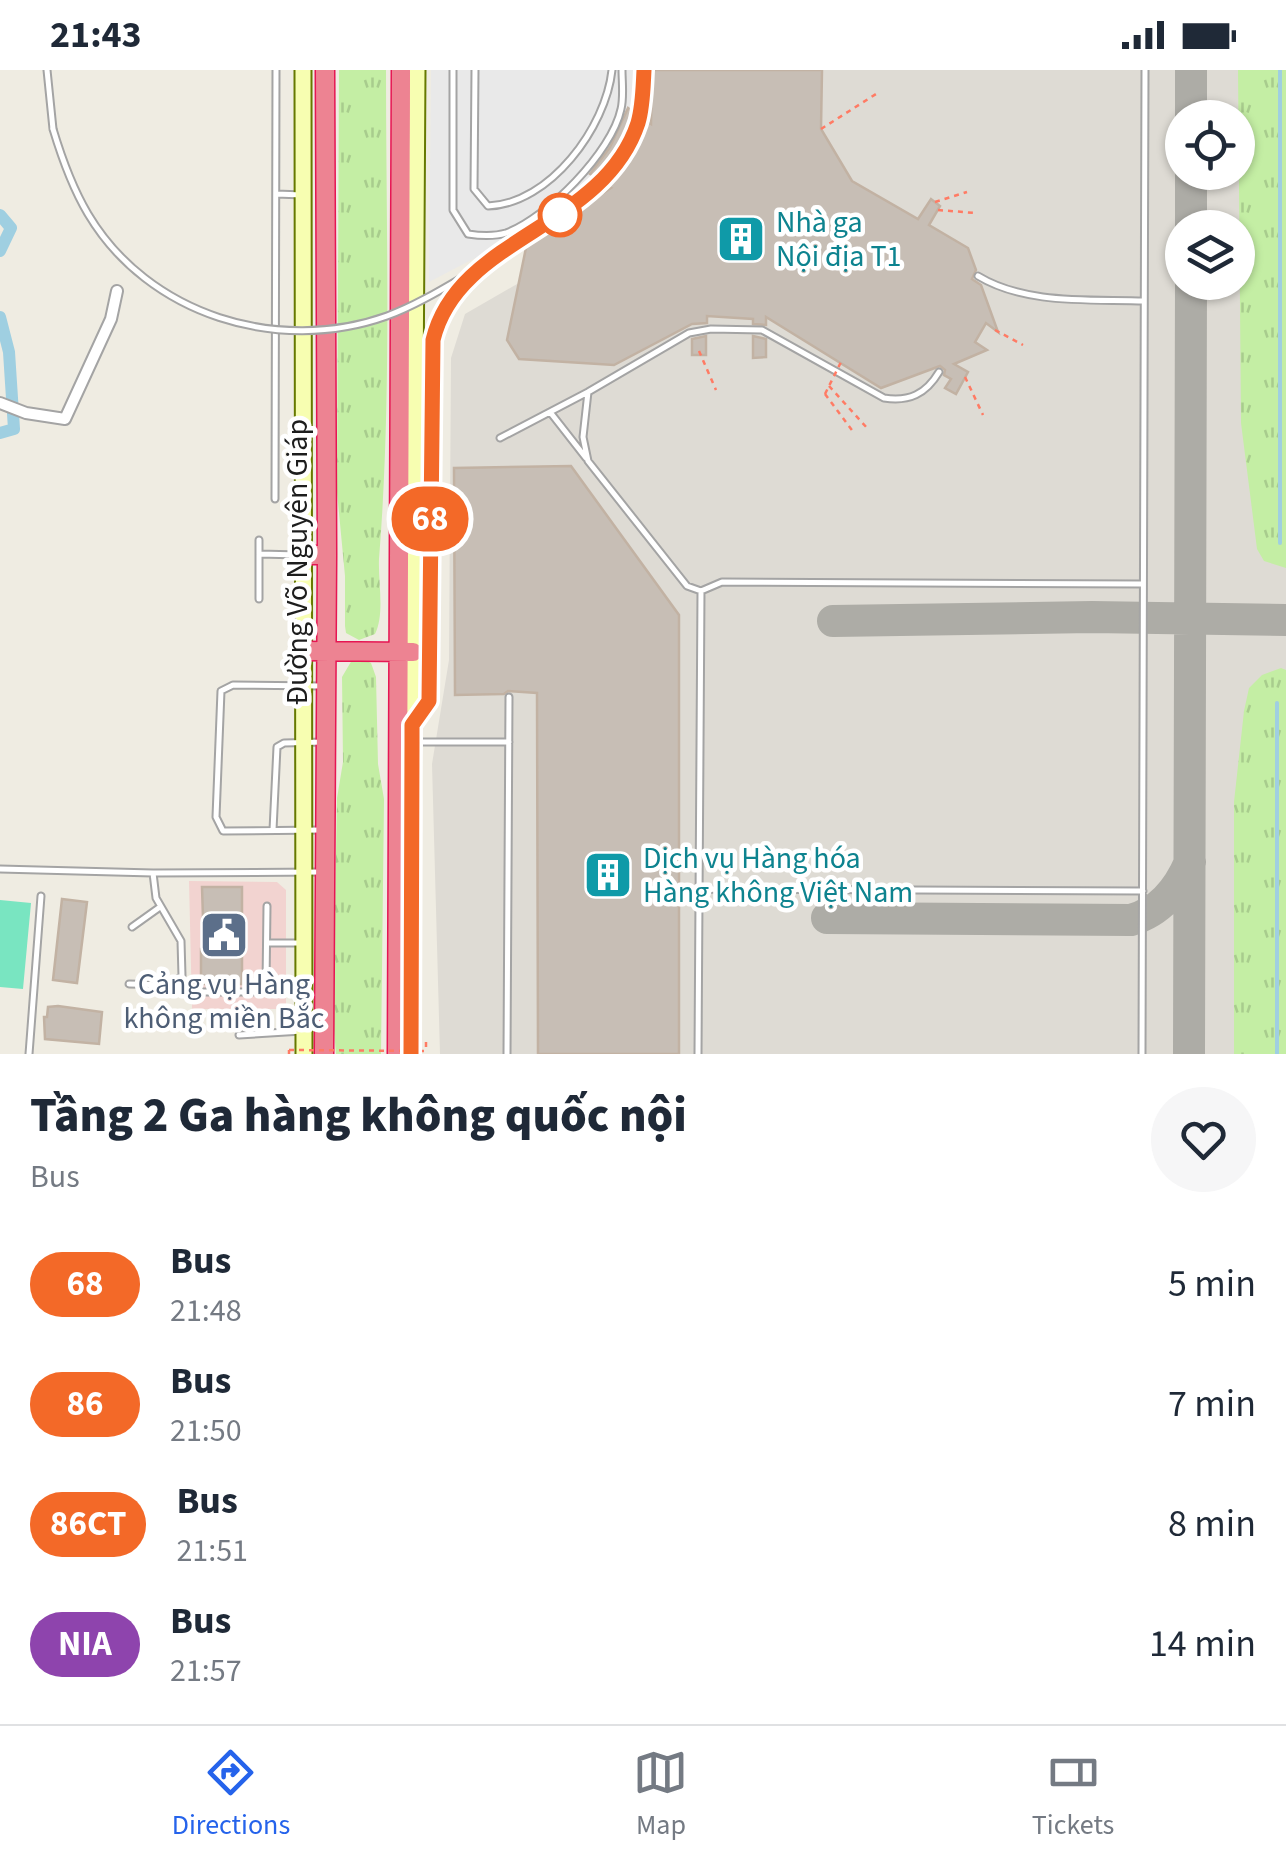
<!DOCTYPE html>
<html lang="en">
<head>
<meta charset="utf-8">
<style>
  body { margin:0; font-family:"Source Sans 3",sans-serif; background:#f6f6f7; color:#1f2937; height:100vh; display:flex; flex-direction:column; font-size:38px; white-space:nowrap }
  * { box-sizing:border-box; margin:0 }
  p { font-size:32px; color:#747a83 }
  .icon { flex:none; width:55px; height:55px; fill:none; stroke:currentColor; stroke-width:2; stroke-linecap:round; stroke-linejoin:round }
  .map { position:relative; height:984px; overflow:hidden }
  .panel { display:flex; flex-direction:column; background:#fff; flex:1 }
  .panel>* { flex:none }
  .badge { padding:0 20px; border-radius:32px; font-size:35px; line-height:65px }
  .fabs { position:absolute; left:1165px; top:30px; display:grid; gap:20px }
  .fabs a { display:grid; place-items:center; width:90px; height:90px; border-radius:50%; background:#fff; box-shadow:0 2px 8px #0004; font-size:50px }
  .map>.badge { position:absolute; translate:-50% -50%; box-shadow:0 0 0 5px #fff }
  .round { display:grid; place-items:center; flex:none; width:105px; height:105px; border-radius:52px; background:#f6f6f7 }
  .head { display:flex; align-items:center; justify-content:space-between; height:170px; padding:0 30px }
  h1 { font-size:48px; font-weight:800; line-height:75px }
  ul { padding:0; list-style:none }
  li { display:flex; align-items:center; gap:30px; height:120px; padding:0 30px }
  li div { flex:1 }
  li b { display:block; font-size:38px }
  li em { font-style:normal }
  li .badge { min-width:110px; font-weight:700; text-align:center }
  .status { display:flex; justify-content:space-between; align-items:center; height:70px; padding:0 50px; background:#fff; direction:ltr }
  .status svg { height:28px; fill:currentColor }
  .tabs { display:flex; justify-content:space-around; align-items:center; height:140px; border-top:2px solid #e0e1e3; background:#fff; font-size:28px; color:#747a83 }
  .tabs a { display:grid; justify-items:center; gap:5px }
  .tabs .selected { color:#2563eb }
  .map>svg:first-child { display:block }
</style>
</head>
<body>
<div class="status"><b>21:43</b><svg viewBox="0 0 49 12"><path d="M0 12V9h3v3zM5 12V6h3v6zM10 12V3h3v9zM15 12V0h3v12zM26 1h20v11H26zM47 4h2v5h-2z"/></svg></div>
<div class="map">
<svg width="1286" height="984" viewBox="0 0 1286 984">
  <defs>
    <pattern id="grass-tufts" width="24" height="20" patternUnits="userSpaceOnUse" patternTransform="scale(2.5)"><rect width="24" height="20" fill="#c4eea4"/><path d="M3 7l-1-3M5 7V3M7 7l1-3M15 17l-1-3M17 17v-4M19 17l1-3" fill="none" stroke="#a8cc8d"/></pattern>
  </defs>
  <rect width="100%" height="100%" fill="#efece2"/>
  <path fill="#f2d3d0" d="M189,811L277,812L286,820V939H192Z"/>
  <path fill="#dedbd4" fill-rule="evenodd" d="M696,0H1286V984H440L432,694L449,590L451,288L465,244L696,111ZM1182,48H1238V102H1182ZM1182,158H1238V212H1182Z"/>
  <path fill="url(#grass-tufts)" d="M339,0H386C386,163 392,327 379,489C378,512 385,544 375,564L359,570L346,563L345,556V506L337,422Z
    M1238,0H1286V498L1264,491L1257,479L1241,353Z
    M362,589L371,593L376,607L378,694L384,729L381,984H336L333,948L337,728L343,692L342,607L352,590Z
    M1281,598L1286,600V984H1234V732L1244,641L1249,618L1262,605Z"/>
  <path fill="#79e5c1" d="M0,830L31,833L23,919L0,917Z"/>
  <path fill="#e9e9e9" d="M431,0H660V50L600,123L429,212Z"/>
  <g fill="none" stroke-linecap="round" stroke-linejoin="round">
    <path stroke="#9fcfe1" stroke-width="4" d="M1280,473V0
      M1277,984V633"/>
    <path stroke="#9fcfe1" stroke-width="12" d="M0,145L11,158L0,181
      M0,247L9,282L14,359L0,363"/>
    <path stroke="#adaca6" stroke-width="32" d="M1191,48V0
      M1191,102V158
      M833,551L1092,547L1286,550
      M827,848L1131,850C1160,842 1179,818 1190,792
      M1189,984L1191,212"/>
  </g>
  <path fill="#c7beb5" stroke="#c2b2a3" stroke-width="2.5" d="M652,0H822L821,59L852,111L918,149L931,129L940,136L929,155L968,178L976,200L972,209L981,215L998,262L986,253L975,272L987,280L954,294L968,302L956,324L945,318L951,309L944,305L945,300L940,296L881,318L766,247V255L753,254V249L707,246V253L692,254L614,295L519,289L507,270L527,173L611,118L605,115L626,91L645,50L651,54Z
    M628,38L634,43L632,51L615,85L595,107L590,104L610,77Z
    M706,266V285H692V269Z
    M753,266L766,269V287L753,288Z
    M571,396L679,545V984H538L537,623L508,621L504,624L455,625L454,398Z
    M202,817H242V914H201V879H204Z
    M62,829L87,832L77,913L53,910Z
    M58,936L102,942L99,974L45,969L44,947H47L48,937Z"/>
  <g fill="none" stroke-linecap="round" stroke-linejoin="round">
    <g stroke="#a4a4a4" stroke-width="9">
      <path id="lane" d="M47,0L53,59
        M453,0V140L468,164C481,166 493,167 506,163C547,148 612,82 621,39C624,27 622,12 622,0
        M475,0L474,119L488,136C550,134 606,57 612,0
        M276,124L303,125
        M978,206C1026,235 1090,229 1144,231
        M588,322L583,367L588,391L687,516L701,521L698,984
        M550,342L586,388
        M500,368L588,322L689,263L711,259L762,260L884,328C909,332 926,324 939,302
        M275,429L276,0
        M259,484L300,485
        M701,521L722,512L1143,514
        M259,529V470
        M321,616L233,615L221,621L216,747L223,761L322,760
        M417,648L429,631L433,270C459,166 604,158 638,53C643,36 643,18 644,0
        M417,672H509
        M273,760L277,677L284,673L324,672
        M0,799L153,803L322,802
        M701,819L1143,821
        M132,857L160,837
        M268,873H301
        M129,914L170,915L182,906L181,871L156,828L153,803
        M198,922H253L266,914L267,836
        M239,965L302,961
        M29,984L41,826
        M507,984L509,627
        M1142,984L1145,0"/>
    </g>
    <g stroke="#a4a4a4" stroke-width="14">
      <path id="street" d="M0,333L26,343L65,349L111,249L117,221"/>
    </g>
    <g stroke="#667900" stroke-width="19">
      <path id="secondary" d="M303,0L304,984
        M411,984L417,0"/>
    </g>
    <g stroke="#e61653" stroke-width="21">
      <path id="highway" d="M303,485H327
        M304,581L413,582
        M324,984L327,485L325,0
        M397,984L401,0"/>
    </g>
    <path stroke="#ff7b64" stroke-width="2.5" stroke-dasharray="5 5" stroke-linecap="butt" d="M821,59L876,24
      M935,132L967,122
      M938,140L975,143
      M995,260L1023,275
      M699,281L716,320
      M965,307L983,345
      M829,316L868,359
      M825,324L854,363
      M426,972V981
      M289,984V980"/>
    <use href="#lane" stroke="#fff" stroke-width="5"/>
    <use href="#street" stroke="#fff" stroke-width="10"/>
    <use href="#secondary" stroke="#f7feb1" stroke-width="15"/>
    <use href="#highway" stroke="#ed8392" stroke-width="18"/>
    <g stroke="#a4a4a4" stroke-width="9" stroke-linecap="butt">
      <path id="lane-bridge" d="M53,59C62,89 72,117 88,144C148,245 278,285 387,246C420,234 452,213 482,196"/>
    </g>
    <path stroke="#ff7b64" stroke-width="2.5" stroke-dasharray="5 5" stroke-linecap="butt" d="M825,324L841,292
      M289,980L426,981"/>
    <use href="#lane-bridge" stroke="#fff" stroke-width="5"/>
  </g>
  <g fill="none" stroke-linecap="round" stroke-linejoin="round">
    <g stroke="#fff" stroke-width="22">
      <path id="line" d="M411,984L412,672V655L429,631L433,270C458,166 603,159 638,53C643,36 643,18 644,0"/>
    </g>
    <use href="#line" stroke="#f36928" stroke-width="15"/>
  </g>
  <defs>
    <g id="building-square" transform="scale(2.5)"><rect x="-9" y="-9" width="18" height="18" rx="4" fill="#0f9aa8" stroke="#fff"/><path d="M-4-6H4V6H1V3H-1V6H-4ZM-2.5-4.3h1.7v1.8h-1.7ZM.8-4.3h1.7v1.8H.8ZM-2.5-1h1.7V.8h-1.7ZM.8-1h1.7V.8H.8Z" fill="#fff"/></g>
    <g id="civic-square" transform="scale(2.5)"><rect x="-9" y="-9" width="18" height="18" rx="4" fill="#5c6f8a" stroke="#fff"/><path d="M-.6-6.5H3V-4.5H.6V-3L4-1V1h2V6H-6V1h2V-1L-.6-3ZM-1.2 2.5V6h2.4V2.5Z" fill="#fff"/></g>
  </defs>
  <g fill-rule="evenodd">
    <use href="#building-square" x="741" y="169"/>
    <use href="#building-square" x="608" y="805"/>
    <use href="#civic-square" x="224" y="865"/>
  </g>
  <circle fill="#fff" stroke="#f36928" stroke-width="5" cx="560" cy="145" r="20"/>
  <g text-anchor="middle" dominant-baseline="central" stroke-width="9" stroke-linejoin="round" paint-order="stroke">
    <g font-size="30" fill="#0d838f" stroke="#fff" text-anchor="start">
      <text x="776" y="152">Nhà ga<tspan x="776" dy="34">Nội địa T1</tspan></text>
      <text x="643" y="788">Dịch vụ Hàng hóa<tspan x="643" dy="34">Hàng không Việt Nam</tspan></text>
    </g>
    <g font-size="30" fill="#1d1d1d" stroke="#fff">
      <text transform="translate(297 492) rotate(-90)">Đường Võ Nguyên Giáp</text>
    </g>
    <g font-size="30" fill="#4e5e75" stroke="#fff">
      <text x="224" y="914">Cảng vụ Hàng<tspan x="224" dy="34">không miền Bắc</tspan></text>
    </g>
  </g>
</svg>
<div class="fabs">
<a><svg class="icon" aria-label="locate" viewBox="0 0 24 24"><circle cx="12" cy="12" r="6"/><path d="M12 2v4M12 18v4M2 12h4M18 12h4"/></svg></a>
<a><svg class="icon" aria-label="layers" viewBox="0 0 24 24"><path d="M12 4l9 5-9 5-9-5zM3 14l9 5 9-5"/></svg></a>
</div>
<b class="badge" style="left:430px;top:449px;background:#f36928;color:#fff">68</b>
</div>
<section class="panel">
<div class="head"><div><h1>Tầng 2 Ga hàng không quốc nội</h1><p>Bus</p></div><a class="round"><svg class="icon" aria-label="heart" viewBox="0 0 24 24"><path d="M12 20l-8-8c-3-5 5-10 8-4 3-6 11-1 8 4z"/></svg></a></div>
<ul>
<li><span class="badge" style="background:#f36928;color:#fff">68</span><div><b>Bus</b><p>21:48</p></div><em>5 min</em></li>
<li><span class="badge" style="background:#f36928;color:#fff">86</span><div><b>Bus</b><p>21:50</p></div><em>7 min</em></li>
<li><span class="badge" style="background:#f36928;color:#fff">86CT</span><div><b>Bus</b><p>21:51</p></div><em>8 min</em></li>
<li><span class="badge" style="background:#8e44ad;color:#fff">NIA</span><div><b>Bus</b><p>21:57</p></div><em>14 min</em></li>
</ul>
</section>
<nav class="tabs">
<a class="selected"><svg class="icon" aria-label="directions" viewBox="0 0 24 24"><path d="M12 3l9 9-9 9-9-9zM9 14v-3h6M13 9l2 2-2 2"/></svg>Directions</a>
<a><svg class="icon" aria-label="map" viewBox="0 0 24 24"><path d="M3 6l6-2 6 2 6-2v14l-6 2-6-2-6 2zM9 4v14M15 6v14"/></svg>Map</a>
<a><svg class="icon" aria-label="tickets" viewBox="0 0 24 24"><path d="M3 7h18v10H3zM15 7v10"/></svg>Tickets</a>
</nav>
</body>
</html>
